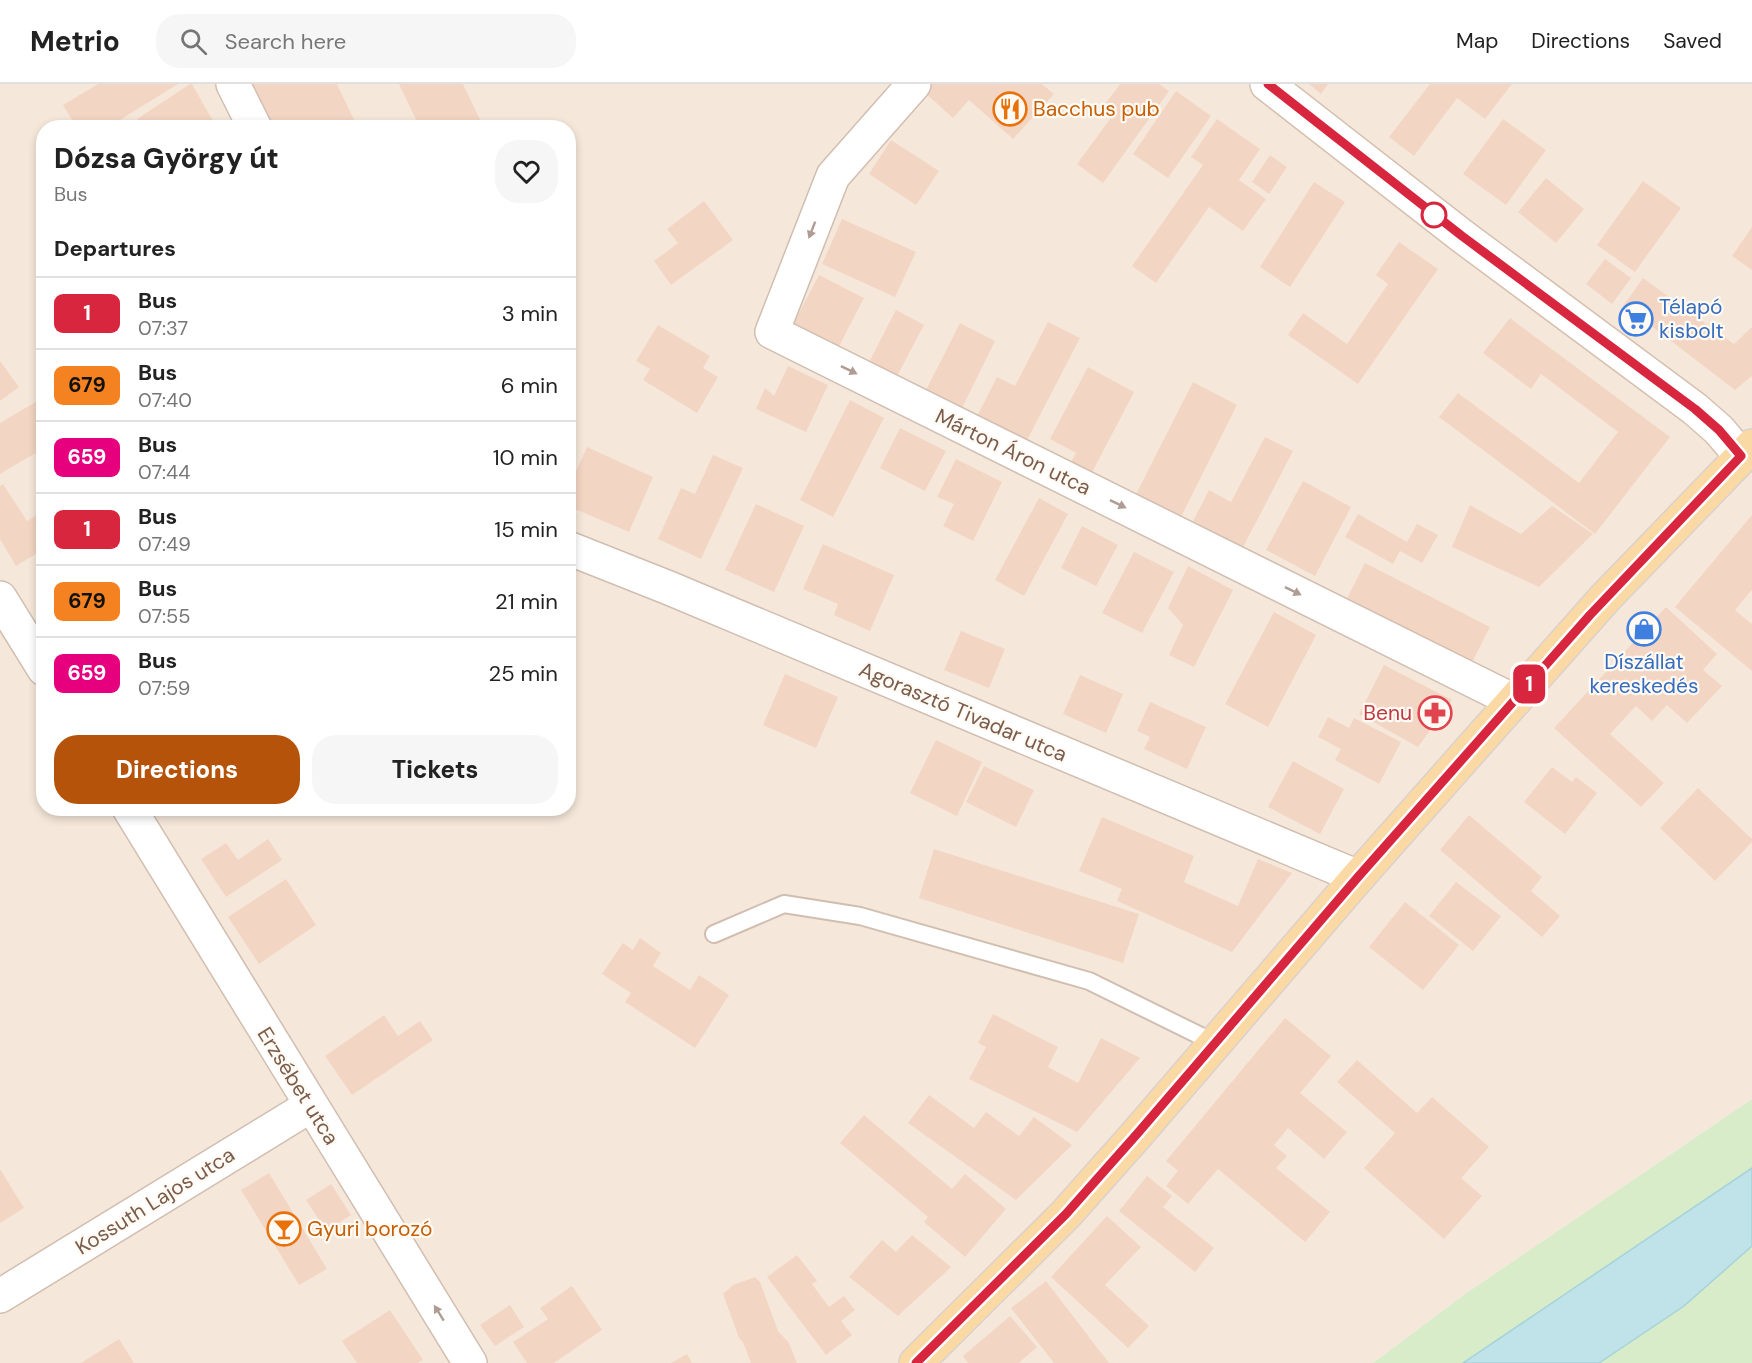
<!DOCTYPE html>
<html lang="en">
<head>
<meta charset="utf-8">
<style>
  body { margin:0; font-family:"DM Sans",sans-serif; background:#f6f6f6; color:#222; height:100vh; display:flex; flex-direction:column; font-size:22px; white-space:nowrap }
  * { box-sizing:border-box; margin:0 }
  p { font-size:20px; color:#767676 }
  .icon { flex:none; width:33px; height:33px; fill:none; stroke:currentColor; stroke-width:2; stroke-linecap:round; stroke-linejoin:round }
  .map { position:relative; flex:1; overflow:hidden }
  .sheet { position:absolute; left:36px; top:36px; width:540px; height:696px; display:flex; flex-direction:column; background:#fff; border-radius:24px; box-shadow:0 3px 9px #0003 }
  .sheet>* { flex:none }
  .badge { padding:0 12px; border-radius:9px; font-size:21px; line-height:39px }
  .map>.badge { position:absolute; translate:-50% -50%; box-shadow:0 0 0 3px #fff }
  h2 { padding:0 18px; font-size:22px; line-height:54px }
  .round { display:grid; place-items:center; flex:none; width:63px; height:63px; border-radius:24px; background:#f6f6f6 }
  .summary { display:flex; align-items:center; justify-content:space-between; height:102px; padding:0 18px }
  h1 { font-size:28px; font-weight:800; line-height:45px }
  .cta { display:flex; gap:12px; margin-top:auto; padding:12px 18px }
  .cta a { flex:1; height:69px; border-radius:24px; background:#b45309; color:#fff; font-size:24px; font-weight:800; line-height:69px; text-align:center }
  .cta a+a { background:#f6f6f6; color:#222 }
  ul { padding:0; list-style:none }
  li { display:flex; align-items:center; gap:18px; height:72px; padding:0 18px; border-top:2px solid #e0e0e0 }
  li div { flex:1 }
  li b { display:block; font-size:22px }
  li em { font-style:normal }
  li .badge { min-width:66px; font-weight:700; text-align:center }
  header { display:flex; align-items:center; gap:36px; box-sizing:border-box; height:84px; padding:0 30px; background:#fff; border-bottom:2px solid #e0e0e0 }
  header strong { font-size:28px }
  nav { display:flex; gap:33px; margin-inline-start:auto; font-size:21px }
  .search { width:420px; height:54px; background:#f6f6f6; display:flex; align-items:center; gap:15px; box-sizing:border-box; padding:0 21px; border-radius:24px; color:#767676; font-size:22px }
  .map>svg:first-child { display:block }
</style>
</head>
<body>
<header>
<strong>Metrio</strong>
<div class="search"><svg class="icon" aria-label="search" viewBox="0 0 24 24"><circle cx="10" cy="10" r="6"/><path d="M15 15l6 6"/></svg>Search here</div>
<nav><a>Map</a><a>Directions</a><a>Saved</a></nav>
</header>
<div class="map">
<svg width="1752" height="1279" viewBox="0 0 1752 1279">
  <rect width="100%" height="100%" fill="#fdf6ec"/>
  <path fill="#f5e8da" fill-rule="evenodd" d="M0,0H1752V1015L1465,1210L1373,1279H0ZM44,44H568V724H44Z"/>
  <path fill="#d8ecc9" d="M1752,1015V1279H1373L1465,1210Z"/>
  <path fill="#bfe3e8" stroke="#a5d3da" stroke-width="1.5" d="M1752,1084V1162L1684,1222L1599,1279H1463Z"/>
  <path fill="#f3d5c3" d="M98,0H178L107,44H77L63,21Z
    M190,0H192L217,44H141L137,35Z
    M249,0H337L358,44H270Z
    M399,0H463L482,40L476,44H420Z
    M932,0H1042L1054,10L1013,55L969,16L953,34L924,8Z
    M1120,0H1159L1169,7L1103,99L1077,80L1113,31L1106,19Z
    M1309,0H1328L1321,10Z
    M1430,0H1512L1485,35L1457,14L1414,72L1389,53Z
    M1176,7L1211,32L1168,94L1133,70Z
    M1217,35L1260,65L1239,96L1266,115L1243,147L1209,123L1156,199L1132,182L1203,81L1191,73Z
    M1503,35L1546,66L1506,121L1463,90Z
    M891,56L939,87L916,121L869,90Z
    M1270,71L1287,83L1269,110L1252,98Z
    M1546,94L1584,125L1556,159L1518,128Z
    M1643,97L1681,124L1635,188L1597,161Z
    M1314,98L1345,118L1290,203L1260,183Z
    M704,117L733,156L671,201L654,177L678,159L667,145Z
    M842,135L916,168L895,213L822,180Z
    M1752,143V186L1732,172Z
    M1399,158L1438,185L1358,300L1288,251L1303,229L1347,260L1388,200L1376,191Z
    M1605,175L1631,194L1612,220L1586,200Z
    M819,191L864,214L837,266L792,242Z
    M1643,194L1734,260L1752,243V292L1735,306L1624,221Z
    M896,226L924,241L896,294L868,280Z
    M1510,234L1670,353L1595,450L1439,333L1458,309L1579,399L1618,348L1541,290L1531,305L1483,269Z
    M1048,238L1080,254L1024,362L975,336L997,293L1015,302Z
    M960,239L995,257L960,328L924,310Z
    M658,241L710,272L703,284L718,293L697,329L643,296L650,285L636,277Z
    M0,277L19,303L0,317Z
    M788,282L828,301L806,348L756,325L765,304L774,312Z
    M1088,283L1134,308L1088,396L1067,385L1076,369L1050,355Z
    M1193,298L1237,321L1176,443L1131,420Z
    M44,313V364L0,390V339Z
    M850,316L884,334L833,433L800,416Z
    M900,344L946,367L925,407L880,384Z
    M1265,353L1293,367L1239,471L1189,445L1209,406L1231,418Z
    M587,363L653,393L629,448L568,422V405Z
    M713,371L743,384L701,475L658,455L681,404L695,410Z
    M956,375L1002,398L973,457L943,442L954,420L937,413Z
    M1303,397L1351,423L1315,492L1266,466Z
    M3,400L27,437L44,426V465L16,482L0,455V402Z
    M1039,414L1068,430L1024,512L995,496Z
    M756,420L804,442L774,508L725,486Z
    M1470,421L1521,450L1552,422L1593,450L1539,503L1452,463Z
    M1358,430L1407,458L1417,440L1438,451L1422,479L1400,467L1393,480L1345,453Z
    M1752,431V506L1735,526L1752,540V587L1675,523Z
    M1082,442L1118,461L1096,502L1061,484Z
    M823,460L894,491L870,547L834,531L838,520L803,505Z
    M1134,468L1174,488L1142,549L1102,529Z
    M1365,479L1490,543L1466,590L1341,526Z
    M1188,482L1233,506L1194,583L1169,571L1183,541L1168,524Z
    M1666,523L1717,570L1703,586L1722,602L1687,639L1667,621L1652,637L1636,622L1610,650L1664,699L1641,723L1554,644Z
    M1274,528L1316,551L1268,643L1225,620Z
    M961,547L1005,565L989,604L944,586Z
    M1384,581L1452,616L1418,663L1359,630Z
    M785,590L838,613L816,664L763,641Z
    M1080,591L1123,610L1106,649L1063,630Z
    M1150,618L1206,643L1187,685L1144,665L1150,653L1137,647Z
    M1328,633L1349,644L1354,634L1401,658L1379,700L1335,676L1341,665L1318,653Z
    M936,656L982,678L957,732L910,709Z
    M1293,677L1344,705L1320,750L1268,723Z
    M984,682L1034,706L1016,743L966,718Z
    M1552,683L1572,698L1576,693L1597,709L1565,750L1524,718Z
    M1698,704L1752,755V758L1715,797L1660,744Z
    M1469,731L1542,793L1531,807L1560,832L1542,853L1440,766Z
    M1102,733L1194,772L1184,798L1238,822L1258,775L1292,789L1232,868L1117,817L1122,805L1079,787Z
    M268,755L282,776L226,813L201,775L226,759L238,776Z
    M934,765L1139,830L1123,879L919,814Z
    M286,795L316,841L259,880L228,833Z
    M1456,798L1501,832L1473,867L1429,832Z
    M1405,818L1459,861L1423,906L1369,863Z
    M640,854L661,869L653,882L690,906L699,891L729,911L695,964L625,918L631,909L602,890L623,859L633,866Z
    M993,930L1058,963L1048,983L1078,999L1101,954L1140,974L1077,1048L969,995L986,963L978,959Z
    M384,931L398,952L420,937L433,956L352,1011L325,972Z
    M1285,934L1331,972L1300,1009L1347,1048L1324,1075L1288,1044L1274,1061L1287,1072L1276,1084L1330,1128L1305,1158L1218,1085L1188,1120L1166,1102L1178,1087L1166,1077Z
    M1357,976L1417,1029L1432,1013L1489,1063L1461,1094L1482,1112L1444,1155L1364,1084L1395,1049L1337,998Z
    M929,1011L974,1044L986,1028L1019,1052L1034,1033L1072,1061L1016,1116L908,1039Z
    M864,1031L952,1105L965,1090L1006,1125L965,1173L924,1138L928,1133L840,1059Z
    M0,1085L24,1124L0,1139Z
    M269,1089L327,1185L299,1201L241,1106Z
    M1147,1092L1172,1112L1163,1123L1214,1164L1195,1188L1119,1127Z
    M331,1100L351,1131L326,1147L306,1116Z
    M1107,1132L1141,1163L1105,1201L1149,1242L1128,1264L1051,1193Z
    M912,1151L951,1183L898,1232L849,1193L882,1156L896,1168Z
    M797,1171L817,1197L812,1200L829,1223L844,1212L855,1226L841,1237L852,1251L826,1271L767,1193Z
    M755,1193L760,1198L778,1247L789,1259L797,1279H751L743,1258L739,1254L723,1210L733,1201Z
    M1046,1197L1109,1279H1054L1011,1224Z
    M572,1202L602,1246L554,1279H527L513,1258L548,1235L540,1224Z
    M510,1221L524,1243L495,1262L480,1241Z
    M390,1226L423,1276L418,1279H357L342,1257Z
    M1010,1232L1037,1263L1019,1279H968L963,1272Z
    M119,1255L134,1279H81Z
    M687,1270L692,1279H671Z"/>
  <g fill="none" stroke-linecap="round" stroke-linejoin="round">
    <g stroke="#d1beb0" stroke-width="20">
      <path id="lane" d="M714,850L784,820L860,832L1089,897L1215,959"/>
    </g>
    <g stroke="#d1beb0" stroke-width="36">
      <path id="street" d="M233,0L255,44
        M914,0L833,92L772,248L1514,617
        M568,464L669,504L1358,793
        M0,514L44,585
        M129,724L470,1279
        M0,1212L310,1022"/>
    </g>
    <g stroke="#d6c0b0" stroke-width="36">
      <path id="secondary" d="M1267,0L1462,152L1695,325L1719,346L1741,372"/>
    </g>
    <g stroke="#dad1cd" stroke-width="36">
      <path id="primary" d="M916,1279L1066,1130L1137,1050L1358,793L1605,514L1752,362"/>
    </g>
    <use href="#lane" stroke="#fff" stroke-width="16"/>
    <use href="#street" stroke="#fff" stroke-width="33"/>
    <use href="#secondary" stroke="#fff" stroke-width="33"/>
    <use href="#primary" stroke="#fbd9a5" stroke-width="33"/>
  </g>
  <defs><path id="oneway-solid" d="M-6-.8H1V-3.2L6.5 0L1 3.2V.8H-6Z" transform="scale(1.5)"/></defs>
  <g fill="#af9d94">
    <use href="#oneway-solid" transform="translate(812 146) rotate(111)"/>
    <use href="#oneway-solid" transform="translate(849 286) rotate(26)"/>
    <use href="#oneway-solid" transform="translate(1118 420) rotate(26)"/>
    <use href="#oneway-solid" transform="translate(1293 507) rotate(26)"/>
    <use href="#oneway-solid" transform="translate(439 1229) rotate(-122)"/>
  </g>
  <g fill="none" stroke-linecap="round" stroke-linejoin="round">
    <g stroke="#fff" stroke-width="14">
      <path id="line" d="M916,1279L1066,1130L1137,1050L1358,793L1590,531L1741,372L1719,346L1695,325L1462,152L1268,0"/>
    </g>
    <use href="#line" stroke="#d7263d" stroke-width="9"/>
  </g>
  <defs>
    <g id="restaurant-ring" transform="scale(1.725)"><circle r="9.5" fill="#fffaf3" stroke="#e8710a" stroke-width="1.5"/><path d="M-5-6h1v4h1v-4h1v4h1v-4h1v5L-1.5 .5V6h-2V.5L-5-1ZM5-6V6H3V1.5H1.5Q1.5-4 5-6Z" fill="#e8710a"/></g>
    <g id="supermarket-ring" transform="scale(1.725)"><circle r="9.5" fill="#fffaf3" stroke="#3f7fe0" stroke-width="1.5"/><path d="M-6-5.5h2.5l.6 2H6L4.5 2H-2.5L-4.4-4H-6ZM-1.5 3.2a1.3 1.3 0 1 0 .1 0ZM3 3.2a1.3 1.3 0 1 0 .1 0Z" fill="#3f7fe0"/></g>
    <g id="shop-ring" transform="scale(1.725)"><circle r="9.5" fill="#fffaf3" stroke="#3f7fe0" stroke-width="1.5"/><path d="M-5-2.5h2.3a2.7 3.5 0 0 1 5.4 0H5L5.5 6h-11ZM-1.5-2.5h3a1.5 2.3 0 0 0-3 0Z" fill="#3f7fe0"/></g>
    <g id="pharmacy-ring" transform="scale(1.725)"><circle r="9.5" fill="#fffaf3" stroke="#e0444e" stroke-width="1.5"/><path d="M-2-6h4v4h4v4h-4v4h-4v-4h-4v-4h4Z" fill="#e0444e"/></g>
    <g id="bar-ring" transform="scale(1.725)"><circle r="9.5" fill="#fffaf3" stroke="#e8710a" stroke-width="1.5"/><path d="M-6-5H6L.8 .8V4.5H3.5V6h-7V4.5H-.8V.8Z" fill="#e8710a"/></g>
  </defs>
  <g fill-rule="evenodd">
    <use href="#restaurant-ring" x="1010" y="25"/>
    <use href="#supermarket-ring" x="1636" y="235"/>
    <use href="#shop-ring" x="1644" y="545"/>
    <use href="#pharmacy-ring" x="1435" y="629"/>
    <use href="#bar-ring" x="284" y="1145"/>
  </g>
  <circle fill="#fff" stroke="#d7263d" stroke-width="3" cx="1434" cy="131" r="12"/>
  <g text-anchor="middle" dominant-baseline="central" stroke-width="4.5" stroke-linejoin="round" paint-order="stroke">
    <g font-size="21" fill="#c56008" stroke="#fffaf3" text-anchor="start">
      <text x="1033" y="25">Bacchus pub</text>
      <text x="307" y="1145">Gyuri borozó</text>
    </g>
    <g font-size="21" fill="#366cbe" stroke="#fffaf3" text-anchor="start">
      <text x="1659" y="223">Télapó<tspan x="1659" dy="24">kisbolt</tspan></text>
      <text x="1644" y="578" text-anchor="middle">Díszállat<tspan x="1644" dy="24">kereskedés</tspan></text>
    </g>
    <g font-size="21" fill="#7a5c4d" stroke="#fffaf3">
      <text transform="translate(1013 368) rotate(26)">Márton Áron utca</text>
      <text transform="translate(963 628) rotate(23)">Agorasztó Tivadar utca</text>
      <text transform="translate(298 1002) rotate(58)">Erzsébet utca</text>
      <text transform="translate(155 1117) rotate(-32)">Kossuth Lajos utca</text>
    </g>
    <g font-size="21" fill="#be3a42" stroke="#fffaf3" text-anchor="end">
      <text x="1412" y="629">Benu</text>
    </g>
  </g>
</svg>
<b class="badge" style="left:1529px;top:600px;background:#d7263d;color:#fff">1</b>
<section class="sheet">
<div class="summary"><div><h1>Dózsa György út</h1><p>Bus</p></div><a class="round"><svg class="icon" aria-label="heart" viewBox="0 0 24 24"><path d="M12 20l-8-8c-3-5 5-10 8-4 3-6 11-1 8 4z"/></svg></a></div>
<h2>Departures</h2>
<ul>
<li><span class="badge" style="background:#d7263d;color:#fff">1</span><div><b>Bus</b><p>07:37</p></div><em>3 min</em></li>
<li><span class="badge" style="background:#f58220;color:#111">679</span><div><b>Bus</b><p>07:40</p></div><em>6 min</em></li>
<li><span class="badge" style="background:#e6007e;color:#fff">659</span><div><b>Bus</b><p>07:44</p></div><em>10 min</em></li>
<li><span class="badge" style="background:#d7263d;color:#fff">1</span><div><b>Bus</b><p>07:49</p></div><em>15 min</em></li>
<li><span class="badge" style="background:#f58220;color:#111">679</span><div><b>Bus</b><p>07:55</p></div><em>21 min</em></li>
<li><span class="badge" style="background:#e6007e;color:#fff">659</span><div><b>Bus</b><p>07:59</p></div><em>25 min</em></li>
</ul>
<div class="cta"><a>Directions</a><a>Tickets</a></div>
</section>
</div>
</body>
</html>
